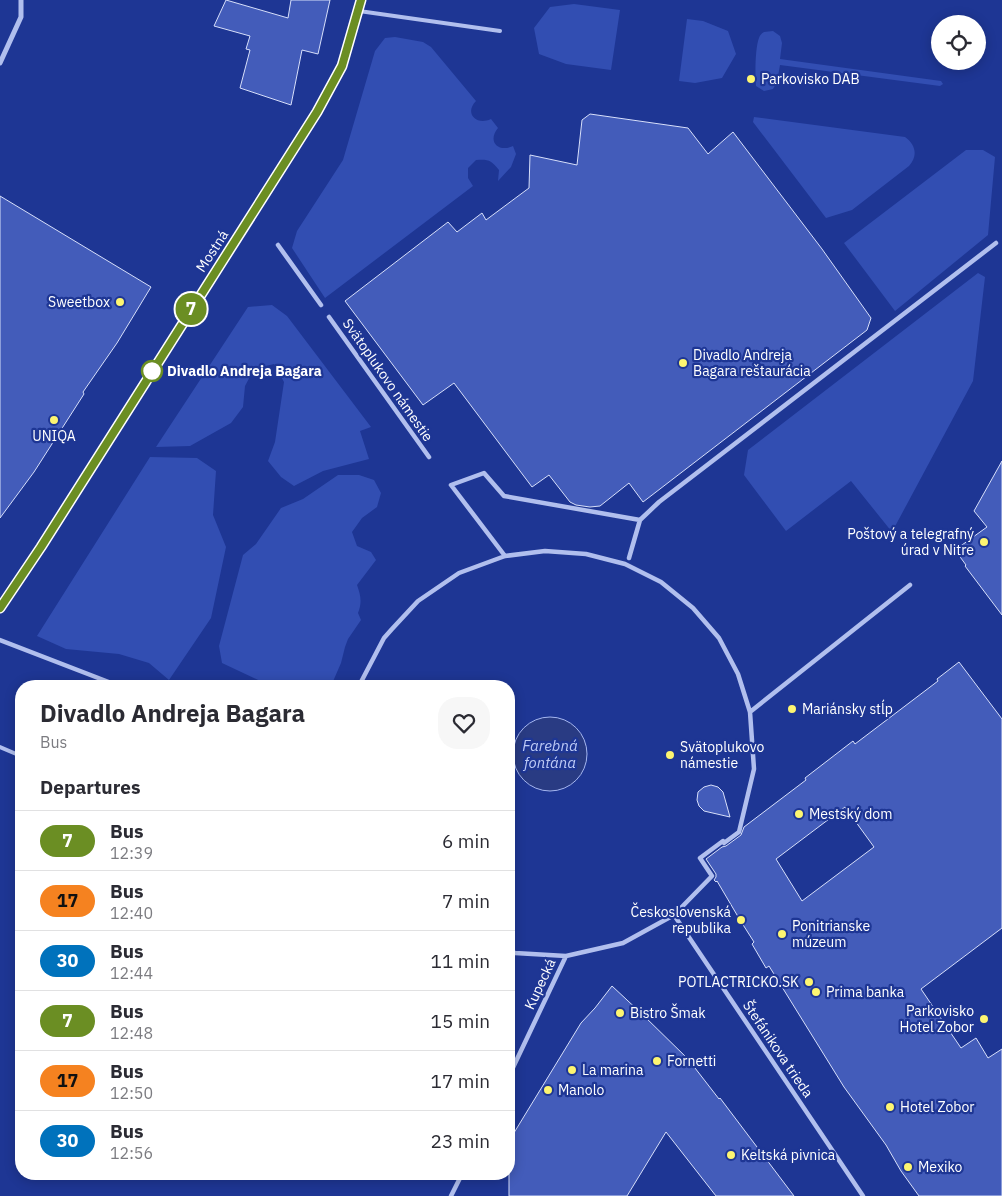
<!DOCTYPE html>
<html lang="en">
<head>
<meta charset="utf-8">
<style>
  body { margin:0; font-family:"IBM Plex Sans",sans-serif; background:#f7f7f7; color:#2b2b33; height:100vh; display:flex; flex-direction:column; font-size:19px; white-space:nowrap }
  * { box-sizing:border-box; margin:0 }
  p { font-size:16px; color:#7c7c81 }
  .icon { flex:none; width:28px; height:28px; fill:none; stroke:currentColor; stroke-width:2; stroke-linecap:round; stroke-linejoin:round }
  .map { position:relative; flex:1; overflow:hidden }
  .sheet { position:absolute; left:15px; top:680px; width:500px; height:500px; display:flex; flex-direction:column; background:#fff; border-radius:20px; box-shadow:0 2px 12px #0003 }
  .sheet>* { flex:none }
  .badge { padding:0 10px; border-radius:16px; font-size:18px; line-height:32px }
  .fabs { position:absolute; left:931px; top:15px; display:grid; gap:10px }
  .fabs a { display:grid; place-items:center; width:55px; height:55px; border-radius:50%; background:#fff; box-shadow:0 2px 12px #0003; font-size:25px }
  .map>.badge { position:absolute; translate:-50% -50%; box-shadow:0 0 0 2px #fff }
  h2 { padding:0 25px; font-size:19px; line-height:45px }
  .round { display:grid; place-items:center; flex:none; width:52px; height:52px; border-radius:20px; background:#f7f7f7 }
  .overview { display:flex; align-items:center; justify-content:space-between; height:85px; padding:0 25px }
  h1 { font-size:24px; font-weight:700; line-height:38px }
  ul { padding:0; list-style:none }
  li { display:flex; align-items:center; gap:15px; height:60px; padding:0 25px; border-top:1px solid #e1e1e2 }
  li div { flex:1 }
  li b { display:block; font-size:19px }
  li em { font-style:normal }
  li .badge { min-width:55px; font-weight:700; text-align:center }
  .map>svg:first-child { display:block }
</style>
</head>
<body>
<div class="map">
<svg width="1002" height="1196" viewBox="0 0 1002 1196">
  <rect width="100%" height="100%" fill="#1e3694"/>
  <path fill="#324eb2" d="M574,4L620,10L611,70L566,64L539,54L534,28L550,7Z
    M687,19L703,21L728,31L736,54L722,78L695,83L679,81Z
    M773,31L780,36L782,43L780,59L941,81L943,84L940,86L780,65L777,82L773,89L764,91L756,86C755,75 755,48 759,38C760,35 761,34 764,32Z
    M395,37L423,42L431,47L476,101C464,113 476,126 491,119L498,128C487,141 498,153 513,146L516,154L511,167L498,181L499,170C491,160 488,159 476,160L468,168V178L473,186L325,298L292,248L297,231L343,160L375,51L385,38Z
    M754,117L905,137C916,145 918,156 909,166L852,210L826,218L753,122Z
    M966,150H983L995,157L988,235L895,311L844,243Z
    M978,273L985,277L973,381L892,532L851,481L786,531L744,475L748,450Z
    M272,305L287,316L371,427L360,431L369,459L323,471L294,486L281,477L268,461L275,442L284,382L274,364L254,369L245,386L243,407L231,423L190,446L156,447L248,307Z
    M150,457L197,458L216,471L213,515L226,547L211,618L169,680L149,663L119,654L66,649L37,636Z
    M338,475H359L374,480L381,493L377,507L362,518L352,532L357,546L371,552L376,560L357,585C361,596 362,603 358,613L361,620L348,639L345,647L341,663L331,686H271L222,663L219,646L243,555L256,544L281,508L303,499Z"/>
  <path fill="#293b83" stroke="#a5b6f0" d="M513 754a37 37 0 1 1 74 0a37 37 0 1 1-74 0Z"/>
  <path fill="#435cba" stroke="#d7dffa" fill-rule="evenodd" d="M226,0L288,18L291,0H330L318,54L302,50L291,105L240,88L250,50L246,49L250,36L214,26Z
    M590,114L688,128L708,154L733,132L822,249L871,318L867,330L643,502L629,483L600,506L590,507L576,505L570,502L549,475L532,487L454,383L423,405L345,301L448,222L457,232L482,213L486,220L529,188L530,155L577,165L582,120Z
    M0,196L151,287L117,343L83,392L84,394L34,472L0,518Z
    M1002,461V615L965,566L966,565L955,550L987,527L974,511Z
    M959,662L1002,719V928L921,989L961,1048L976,1038L988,1058L1002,1049V1196H919L901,1171L886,1145L844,1087L769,966L766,968L752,944L754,942L740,920L717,881L716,882L714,880L716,877V874L706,859L722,847L726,846L741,835L744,827L806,780L805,778L853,741L855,744L938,681L937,679ZM845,807L874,847L802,901L776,859Z
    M711,785L718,787L723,792L730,817L704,811L699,806L697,800L698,792L704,787Z
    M612,986L642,1014L688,1059L719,1099L720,1098L794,1196H716L666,1132L627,1196H509V1141L581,1023L595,1008Z"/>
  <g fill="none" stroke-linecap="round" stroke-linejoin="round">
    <path stroke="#b1bfee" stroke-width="4" d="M359,11L500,31
      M0,747L21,756"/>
    <path stroke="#b1bfee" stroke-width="4.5" d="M278,245L321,305
      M329,317L429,457
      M505,556L451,485L484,473L504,496L640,520L659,502L996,243
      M629,558L640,520
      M0,640L119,686
      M360,686L361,682L384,638L392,629L418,601L459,573L505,556L545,551L586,554L625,564L661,582L693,608L719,638L738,674L750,712L754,769L739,832L724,843L723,841L700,858L712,876L674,915L623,943L566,956L515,953L509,951
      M750,712L910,585
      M674,915L863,1196
      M509,1076L566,956
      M451,1196L462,1174"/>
    <path stroke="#b1bfee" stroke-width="5" d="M0,63L21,17V0"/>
    <path stroke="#b1bfee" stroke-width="9" d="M0,608L41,547L317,112L342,66L361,0"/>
  </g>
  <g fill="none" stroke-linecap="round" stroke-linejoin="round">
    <g stroke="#fff" stroke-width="11">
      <path id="line" d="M0,608L41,547L317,112L342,66L361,0"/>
    </g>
    <use href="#line" stroke="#6b8e23" stroke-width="8"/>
  </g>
  <g fill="#fdf571" stroke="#1e3694" stroke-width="2">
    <circle cx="751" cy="79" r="5"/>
    <circle cx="120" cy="302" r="5"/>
    <circle cx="683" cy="363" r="5"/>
    <circle cx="54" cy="420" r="5"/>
    <circle cx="984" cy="542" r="5"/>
    <circle cx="792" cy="709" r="5"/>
    <circle cx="670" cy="755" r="5"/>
    <circle cx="799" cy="814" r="5"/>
    <circle cx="741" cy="920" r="5"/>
    <circle cx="782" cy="934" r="5"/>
    <circle cx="809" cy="982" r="5"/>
    <circle cx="816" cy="992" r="5"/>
    <circle cx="620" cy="1013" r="5"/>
    <circle cx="984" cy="1019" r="5"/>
    <circle cx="657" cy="1061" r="5"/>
    <circle cx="572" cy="1070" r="5"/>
    <circle cx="548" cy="1090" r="5"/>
    <circle cx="890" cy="1107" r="5"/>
    <circle cx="731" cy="1155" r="5"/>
    <circle cx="908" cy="1167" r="5"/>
  </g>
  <circle fill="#fff" stroke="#6b8e23" stroke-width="2.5" cx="152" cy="371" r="10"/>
  <g text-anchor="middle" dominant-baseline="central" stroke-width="4.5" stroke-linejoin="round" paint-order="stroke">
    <g font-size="14" fill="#fff" stroke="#1e3694" text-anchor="start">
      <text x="761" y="79">Parkovisko DAB</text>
      <text x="110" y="302" text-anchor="end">Sweetbox</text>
      <text x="693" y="355">Divadlo Andreja<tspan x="693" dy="16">Bagara reštaurácia</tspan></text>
      <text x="54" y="436" text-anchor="middle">UNIQA</text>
      <text x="974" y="534" text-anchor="end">Poštový a telegrafný<tspan x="974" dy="16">úrad v Nitre</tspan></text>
      <text x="802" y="709">Mariánsky stĺp</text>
      <text x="680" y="747">Svätoplukovo<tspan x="680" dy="16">námestie</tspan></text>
      <text x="809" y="814">Mestský dom</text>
      <text x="731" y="912" text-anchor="end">Československá<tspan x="731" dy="16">republika</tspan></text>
      <text x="792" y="926">Ponitrianske<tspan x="792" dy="16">múzeum</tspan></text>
      <text x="799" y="982" text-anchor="end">POTLACTRICKO.SK</text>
      <text x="826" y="992">Prima banka</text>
      <text x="974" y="1011" text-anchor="end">Parkovisko<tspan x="974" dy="16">Hotel Zobor</tspan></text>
      <text x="630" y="1013">Bistro Šmak</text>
      <text x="667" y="1061">Fornetti</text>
      <text x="582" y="1070">La marina</text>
      <text x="558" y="1090">Manolo</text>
      <text x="900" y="1107">Hotel Zobor</text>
      <text x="741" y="1155">Keltská pivnica</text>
      <text x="918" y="1167">Mexiko</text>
    </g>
    <g font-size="14" fill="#fff" stroke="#1e3694">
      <text transform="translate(212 251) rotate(-57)">Mostná</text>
      <text transform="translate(388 380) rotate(55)">Svätoplukovo námestie</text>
      <text transform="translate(540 984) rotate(-65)">Kupecká</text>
      <text transform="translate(778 1049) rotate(56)">Štefánikova trieda</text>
    </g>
    <g font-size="14" font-weight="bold" fill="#fff" stroke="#1e3694" text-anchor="start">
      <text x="167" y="371">Divadlo Andreja Bagara</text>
    </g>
    <g font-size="15" font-style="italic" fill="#bdcaf5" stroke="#1e3694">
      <text x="550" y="745">Farebná<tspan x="550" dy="17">fontána</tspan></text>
    </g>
  </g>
</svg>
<div class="fabs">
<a><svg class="icon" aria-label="locate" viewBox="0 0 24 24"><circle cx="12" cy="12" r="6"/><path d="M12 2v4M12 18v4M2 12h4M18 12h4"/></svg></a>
</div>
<b class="badge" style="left:191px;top:309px;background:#6b8e23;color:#fff">7</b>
<section class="sheet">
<div class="overview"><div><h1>Divadlo Andreja Bagara</h1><p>Bus</p></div><a class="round"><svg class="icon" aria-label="heart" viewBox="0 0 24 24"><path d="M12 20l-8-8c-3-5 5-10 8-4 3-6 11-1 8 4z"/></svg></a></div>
<h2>Departures</h2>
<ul>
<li><span class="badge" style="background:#6b8e23;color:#fff">7</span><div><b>Bus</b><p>12:39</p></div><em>6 min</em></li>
<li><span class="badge" style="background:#f58220;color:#111">17</span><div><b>Bus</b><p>12:40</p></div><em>7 min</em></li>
<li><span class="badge" style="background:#0072bc;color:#fff">30</span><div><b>Bus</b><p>12:44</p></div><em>11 min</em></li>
<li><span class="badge" style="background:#6b8e23;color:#fff">7</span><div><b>Bus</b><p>12:48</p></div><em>15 min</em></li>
<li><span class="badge" style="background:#f58220;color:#111">17</span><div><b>Bus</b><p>12:50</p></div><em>17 min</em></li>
<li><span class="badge" style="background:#0072bc;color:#fff">30</span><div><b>Bus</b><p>12:56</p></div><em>23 min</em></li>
</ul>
</section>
</div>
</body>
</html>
